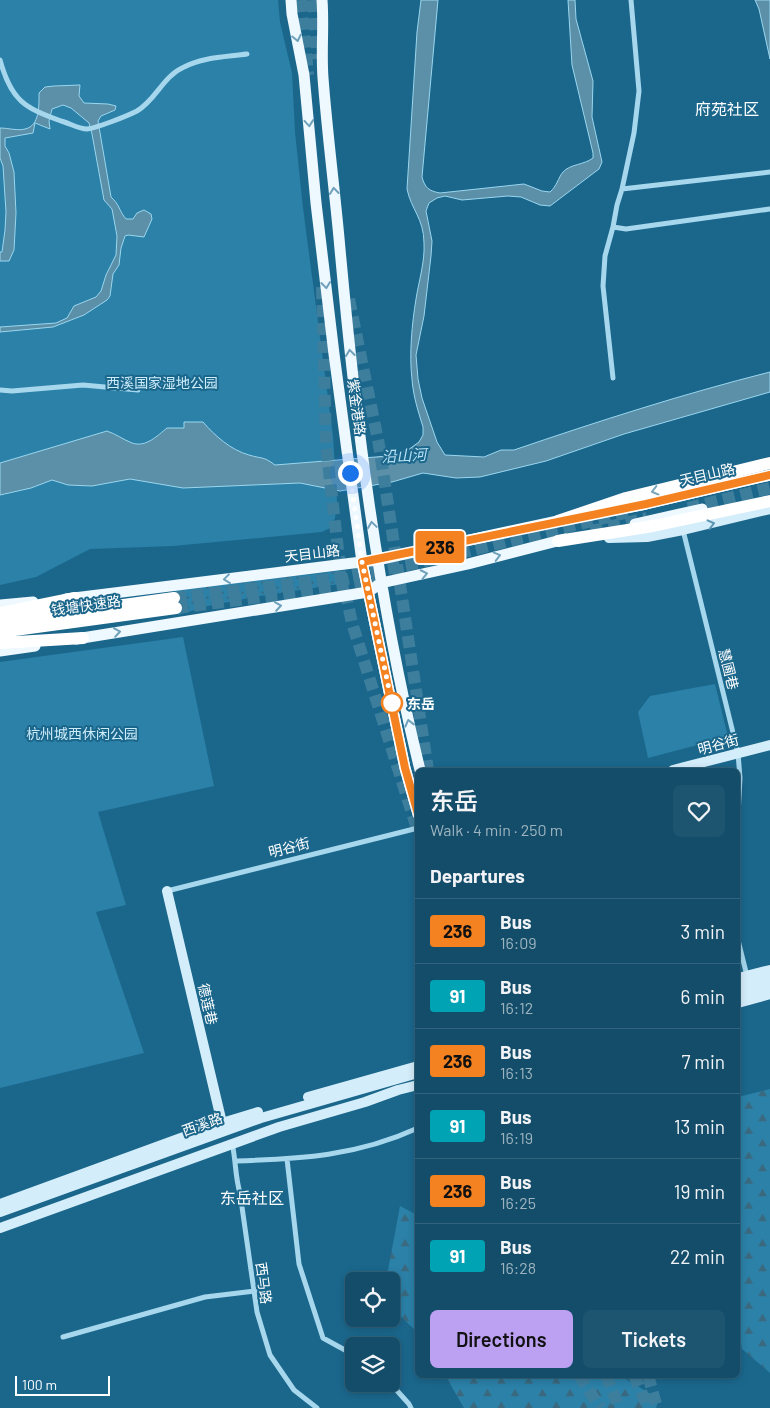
<!DOCTYPE html>
<html lang="en">
<head>
<meta charset="utf-8">
<style>
  body { margin:0; font-family:Barlow,"Noto Sans SC",sans-serif; background:#1d546f; color:#f1f3f6; height:100vh; display:flex; flex-direction:column; font-size:19px; white-space:nowrap }
  * { box-sizing:border-box; margin:0 }
  p { font-size:16px; color:#9db4c0 }
  .icon { flex:none; width:28px; height:28px; fill:none; stroke:currentColor; stroke-width:2; stroke-linecap:round; stroke-linejoin:round }
  .map { position:relative; flex:1; overflow:hidden }
  .drawer { position:absolute; left:415px; top:768px; width:325px; height:610px; display:flex; flex-direction:column; background:#144d69; border-radius:8px; box-shadow:0 2px 8px #0003,0 0 0 1px #33647d }
  .drawer>* { flex:none }
  .badge { padding:0 10px; border-radius:4px; font-size:18px; line-height:32px }
  .fabs { position:absolute; left:345px; top:1272px; display:grid; gap:10px }
  .fabs a { display:grid; place-items:center; width:55px; height:55px; border-radius:8px; background:#144d69; box-shadow:0 2px 8px #0003,0 0 0 1px #33647d; font-size:25px }
  .scale { position:absolute; left:15px; bottom:12px; width:95px; box-sizing:border-box; padding-left:5px; border:2px solid #fff; border-top:0; font-size:14px; line-height:18px; white-space:nowrap; color:#fff; -webkit-text-stroke:4px #1b678c; paint-order:stroke }
  .you { position:absolute; width:25px; height:25px; margin:-12px; border:4px solid #fff; border-radius:50%; background:#1a73e8; box-shadow:0 0 0 8px #1a73e833 }
  .map>.badge { position:absolute; translate:-50% -50%; box-shadow:0 0 0 2px #fff }
  h2 { padding:0 15px; font-size:19px; line-height:45px }
  .round { display:grid; place-items:center; flex:none; width:52px; height:52px; border-radius:8px; background:#1d546f }
  .head { display:flex; align-items:center; justify-content:space-between; height:85px; padding:0 15px }
  h1 { font-size:24px; font-weight:600; line-height:38px }
  .action { display:flex; gap:10px; margin-top:auto; padding:10px 15px }
  .action a { flex:1; height:58px; border-radius:8px; background:#bca0f2; color:#111; font-size:20px; font-weight:600; line-height:58px; text-align:center }
  .action a+a { background:#1d546f; color:#f1f3f6 }
  ul { padding:0; list-style:none }
  li { display:flex; align-items:center; gap:15px; height:65px; padding:0 15px; border-top:1px solid #33647d }
  li div { flex:1 }
  li b { display:block; font-size:19px }
  li em { font-style:normal }
  li .badge { min-width:55px; font-weight:700; text-align:center }
  .map>svg:first-child { display:block }
</style>
</head>
<body>
<div class="map">
<svg width="770" height="1408" viewBox="0 0 770 1408">
  <defs>
    <pattern id="grass-dots" width="8" height="8" patternUnits="userSpaceOnUse" patternTransform="scale(1.25)"><rect width="8" height="8" fill="#2b81a8"/><path d="M2 2h.1M6 6h.1" fill="none" stroke="#3a697f" stroke-width="1.8" stroke-linecap="round"/></pattern>
    <pattern id="forest-firs" width="22" height="20" patternUnits="userSpaceOnUse" patternTransform="scale(1.25)"><rect width="22" height="20" fill="#2b81a8"/><path d="M5 1l3.5 6h-7zM16 11l3.5 6h-7z" fill="#3a697f"/></pattern>
  </defs>
  <rect width="100%" height="100%" fill="#1b678c"/>
  <path fill="url(#grass-dots)" d="M338,571H343L345,574L346,583L254,597L208,606L178,615L175,590Z"/>
  <path fill="url(#forest-firs)" d="M770,1089V1373L742,1349L738,1321V1097Z
    M400,1206L417,1215V1332L391,1307V1281H386Z
    M445,1375H619L659,1399L656,1408H464Z"/>
  <path fill="#2b81a8" d="M0,0H278L280,22L292,73L295,132L303,208L333,436L337,501L335,518L330,528L322,532L173,546L90,549L36,577L0,585Z
    M183,637L214,786L98,812L126,905L96,912L144,1053L0,1088V662Z
    M715,684L728,737L648,758L638,712L650,696Z"/>
  <path fill="#5b90a8" stroke="#9ad6ef" d="M421,0H438L422,177C425,188 429,191 440,193L524,184L542,191L550,192C557,186 558,178 563,172C570,164 584,165 593,158V153L572,65L568,0H575L576,19L593,81L592,117L602,162L599,169L550,206L540,205L521,197L508,196L462,200L445,196L437,198L429,203L426,211L432,241L431,256L424,316L416,355L418,379L422,398L437,442L445,455L484,457L501,450H514C599,421 683,394 770,372V392L624,434L546,461L480,477L456,478L423,473L392,482L340,491L300,483L183,488L130,479L92,486L68,485L52,480L31,488L0,495V463L107,431C116,434 124,440 132,443C146,448 158,435 167,428H184V422H203C215,436 231,450 249,455C262,459 263,456 275,465L388,456L408,450L419,442L423,435V427C418,411 413,395 412,379C409,355 412,323 416,299C419,280 425,262 424,243C424,219 411,209 407,189L417,32Z
    M755,0H770V59L759,9Z
    M80,85L79,96L84,103L108,104L116,106L115,110L101,116L98,121L111,197C120,205 119,211 126,219H133L137,213L144,210L151,214L152,219L144,237L128,235L125,236L121,248L119,265L113,274L110,296L107,300L84,315L53,327L0,332V327L56,323L67,318L74,306L96,297L101,291L106,275L116,255L117,236L112,209L104,200L92,134L89,123L71,108L63,105L52,109L49,121L50,129L35,123L33,133L5,138V146L9,153L14,172L16,213L14,250L9,261H0V252H2L5,230L6,212L3,166L0,158V128C8,128 18,131 25,129C40,126 39,105 39,93L45,87L54,86Z"/>
  <g fill="none" stroke-linecap="round" stroke-linejoin="round">
    <path stroke="#3d7e9d" stroke-width="12" stroke-dasharray="12 6" stroke-linecap="butt" d="M301,0L308,75
      M313,0L318,59
      M322,287L326,445L340,567L352,623L418,832
      M349,299L379,445L428,770
      M688,508L770,488
      M591,531L647,518
      M174,598L325,580L418,563L629,512
      M176,608L333,588L389,578
      M579,1375L600,1408
      M606,1375L619,1408
      M634,1375L648,1408
      M648,1375L657,1408"/>
    <path stroke="#a7d7ed" stroke-width="5" d="M0,60C11,100 24,108 61,121C69,123 79,129 87,129C97,128 127,116 137,111C156,100 163,76 184,67C203,57 226,57 247,54
      M770,172L622,189L617,205L613,227L626,229L770,209
      M622,189L634,133L639,91L631,0
      M613,378L603,286L605,256L613,227
      M0,390L12,391L83,385L138,390
      M683,530L738,753L740,778L738,815
      M167,891L418,828
      M738,940L747,976
      M232,1143C236,1160 235,1177 240,1193L257,1312L270,1355L294,1390L317,1408
      M287,1159L299,1264L323,1338L354,1355
      M236,1161C301,1159 357,1156 418,1128
      M63,1337L205,1297L255,1291
      M391,1384L409,1404L411,1408"/>
    <path stroke="#d4edfa" stroke-width="10" d="M609,538L647,537L683,530L770,509
      M673,770L770,745
      M167,891L222,1123
      M738,978L770,970
      M738,987L770,978
      M738,995L770,986
      M738,1003L770,994
      M308,1097L418,1066
      M0,1204L222,1123L258,1112
      M0,1212L261,1118L418,1073
      M0,1228L279,1127L365,1102L398,1090L418,1085"/>
    <path stroke="#eef8ff" stroke-width="11" d="M291,0L292,14L304,75L316,203L334,354L362,562L405,768L418,814
      M322,0C324,26 321,52 323,78C327,131 334,184 339,238C355,417 377,595 420,770
      M592,514L646,504L770,475
      M635,524L702,509
      M66,599L377,560L566,519
      M0,605L33,602
      M76,639L368,592L381,583L468,564L565,539
      M0,651L35,646"/>
    <path stroke="#fff" stroke-width="12" d="M558,521L626,498L770,463
      M558,541L653,526L770,501
      M0,613L75,598
      M0,622L174,598
      M0,632L176,608
      M0,643L83,638"/>
  </g>
  <defs><path id="oneway-chevron" d="M-2-3.5L2.5 0L-2 3.5" fill="none" stroke-width="1.6" stroke-linecap="round" stroke-linejoin="round" transform="scale(1.25)"/></defs>
  <g stroke="#6fa1ba">
    <use href="#oneway-chevron" transform="translate(297 38) rotate(78)"/>
    <use href="#oneway-chevron" transform="translate(309 123) rotate(85)"/>
    <use href="#oneway-chevron" transform="translate(334 191) rotate(-96)"/>
    <use href="#oneway-chevron" transform="translate(326 285) rotate(83)"/>
    <use href="#oneway-chevron" transform="translate(350 353) rotate(-97)"/>
    <use href="#oneway-chevron" transform="translate(372 525) rotate(-98)"/>
    <use href="#oneway-chevron" transform="translate(497 556) rotate(-15)"/>
    <use href="#oneway-chevron" transform="translate(424 574) rotate(-12)"/>
    <use href="#oneway-chevron" transform="translate(227 579) rotate(173)"/>
    <use href="#oneway-chevron" transform="translate(278 606) rotate(-9)"/>
    <use href="#oneway-chevron" transform="translate(117 632) rotate(-9)"/>
    <use href="#oneway-chevron" transform="translate(409 723) rotate(-104)"/>
  </g>
  <use stroke="#76a4ba" href="#oneway-chevron" transform="translate(655 491) rotate(166)"/>
  <use stroke="#5c96b2" href="#oneway-chevron" transform="translate(711 524) rotate(-14)"/>
  <g fill="none" stroke-linecap="round" stroke-linejoin="round">
    <g stroke="#fff" stroke-width="11">
      <path id="line" d="M418,814L405,768L362,562L646,504L770,475"/>
    </g>
    <use href="#line" stroke="#f58220" stroke-width="8"/>
    <path stroke="#fff" stroke-width="5" stroke-dasharray="0 9" d="M350,473L362,562L392,703"/>
  </g>
  <circle fill="#fff" stroke="#f58220" stroke-width="2.5" cx="392" cy="703" r="10"/>
  <g text-anchor="middle" dominant-baseline="central" stroke-width="4" stroke-linejoin="round" paint-order="stroke">
    <g font-size="14" fill="#cdecfa" stroke="#1b678c">
      <text x="162" y="382">西溪国家湿地公园</text>
      <text x="82" y="733">杭州城西休闲公园</text>
    </g>
    <g font-size="14" fill="#fff" stroke="#1b678c">
      <text transform="translate(357 407) rotate(82)">紫金港路</text>
      <text transform="translate(707 474) rotate(-13)">天目山路</text>
      <text transform="translate(312 553) rotate(-7)">天目山路</text>
      <text transform="translate(86 605) rotate(-8)">钱塘快速路</text>
      <text transform="translate(729 669) rotate(76)">慧圃巷</text>
      <text transform="translate(718 744) rotate(-15)">明谷街</text>
      <text transform="translate(289 847) rotate(-14)">明谷街</text>
      <text transform="translate(208 1004) rotate(77)">德莲巷</text>
      <text transform="translate(202 1124) rotate(-20)">西溪路</text>
      <text transform="translate(264 1283) rotate(82)">西马路</text>
    </g>
    <g font-size="14" font-weight="bold" fill="#fff" stroke="#1b678c" text-anchor="start">
      <text x="407" y="703">东岳</text>
    </g>
    <g font-size="15" font-style="italic" fill="#b7e2f5" stroke="#1b678c">
      <text transform="translate(404 455) rotate(-3)">沿山河</text>
    </g>
    <g font-size="16" fill="#fff" stroke="#1b678c">
      <text x="727" y="108">府苑社区</text>
      <text x="252" y="1197">东岳社区</text>
    </g>
  </g>
</svg>
<div class="fabs">
<a><svg class="icon" aria-label="locate" viewBox="0 0 24 24"><circle cx="12" cy="12" r="6"/><path d="M12 2v4M12 18v4M2 12h4M18 12h4"/></svg></a>
<a><svg class="icon" aria-label="layers" viewBox="0 0 24 24"><path d="M12 4l9 5-9 5-9-5zM3 14l9 5 9-5"/></svg></a>
</div>
<div class="scale">100 m</div>
<div class="you" style="left:350px;top:473px"></div>
<b class="badge" style="left:440px;top:547px;background:#f58220;color:#111">236</b>
<section class="drawer">
<div class="head"><div><h1>东岳</h1><p>Walk · 4 min · 250 m</p></div><a class="round"><svg class="icon" aria-label="heart" viewBox="0 0 24 24"><path d="M12 20l-8-8c-3-5 5-10 8-4 3-6 11-1 8 4z"/></svg></a></div>
<h2>Departures</h2>
<ul>
<li><span class="badge" style="background:#f58220;color:#111">236</span><div><b>Bus</b><p>16:09</p></div><em>3 min</em></li>
<li><span class="badge" style="background:#00a3b4;color:#fff">91</span><div><b>Bus</b><p>16:12</p></div><em>6 min</em></li>
<li><span class="badge" style="background:#f58220;color:#111">236</span><div><b>Bus</b><p>16:13</p></div><em>7 min</em></li>
<li><span class="badge" style="background:#00a3b4;color:#fff">91</span><div><b>Bus</b><p>16:19</p></div><em>13 min</em></li>
<li><span class="badge" style="background:#f58220;color:#111">236</span><div><b>Bus</b><p>16:25</p></div><em>19 min</em></li>
<li><span class="badge" style="background:#00a3b4;color:#fff">91</span><div><b>Bus</b><p>16:28</p></div><em>22 min</em></li>
</ul>
<div class="action"><a>Directions</a><a>Tickets</a></div>
</section>
</div>
</body>
</html>
